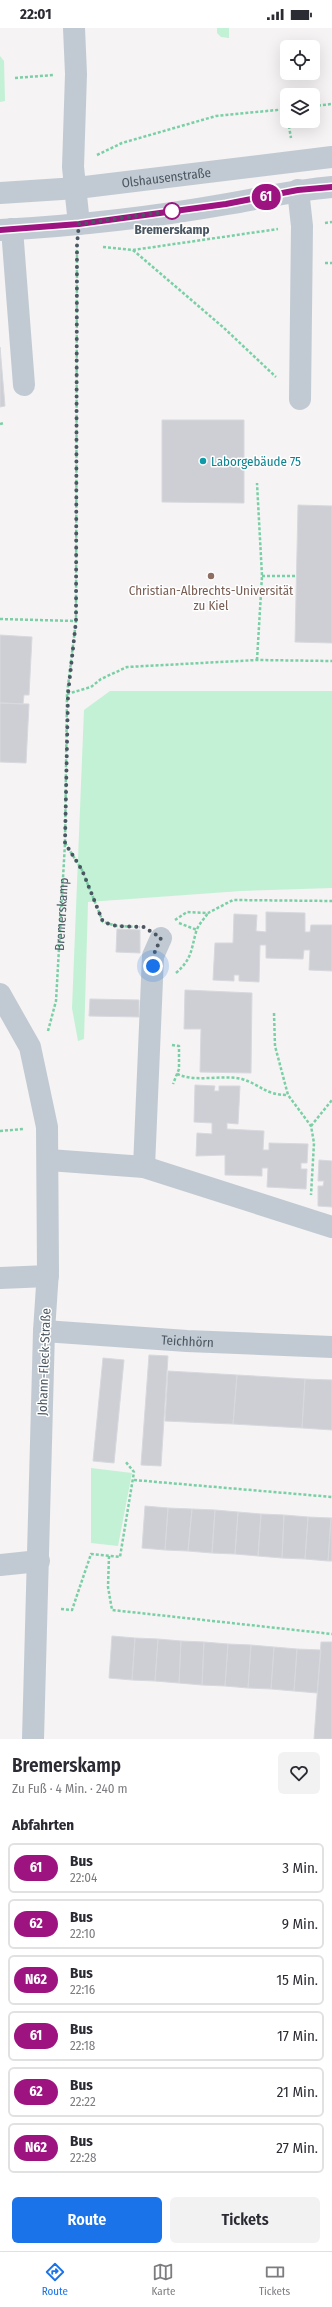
<!DOCTYPE html>
<html lang="de">
<head>
<meta charset="utf-8">
<style>
  body { margin:0; font-family:"Fira Sans Condensed",sans-serif; background:#f2f2f3; color:#2b2b33; height:100vh; display:flex; flex-direction:column; font-size:15px; white-space:nowrap }
  * { box-sizing:border-box; margin:0 }
  p { font-size:13px; color:#7c7c81 }
  .icon { flex:none; width:22px; height:22px; fill:none; stroke:currentColor; stroke-width:2; stroke-linecap:round; stroke-linejoin:round }
  .map { position:relative; height:1711px; overflow:hidden }
  .sheet { display:flex; flex-direction:column; background:#fff; flex:1 }
  .sheet>* { flex:none }
  .badge { padding:0 8px; border-radius:13px; font-size:14px; line-height:26px }
  .buttons { position:absolute; left:280px; top:12px; display:grid; gap:8px }
  .buttons a { display:grid; place-items:center; width:40px; height:40px; border-radius:6px; background:#fff; box-shadow:0 4px 16px #0002; font-size:20px }
  .you { position:absolute; width:20px; height:20px; margin:-10px; border:3px solid #fff; border-radius:50%; background:#1a73e8; box-shadow:0 0 0 6px #1a73e833 }
  .map>.badge { position:absolute; translate:-50% -50%; box-shadow:0 0 0 2px #fff }
  h2 { padding:0 12px; font-size:15px; line-height:36px }
  .round { display:grid; place-items:center; flex:none; width:42px; height:42px; border-radius:6px; background:#f2f2f3 }
  .headline { display:flex; align-items:center; justify-content:space-between; height:68px; padding:0 12px }
  h1 { font-size:19px; font-weight:600; line-height:30px }
  .button { display:flex; gap:8px; margin-top:auto; padding:8px 12px }
  .button a { flex:1; height:46px; border-radius:6px; background:#1a73e8; color:#fff; font-size:16px; font-weight:600; line-height:46px; text-align:center }
  .button a+a { background:#f2f2f3; color:#2b2b33 }
  ul { padding:0; list-style:none }
  li { display:flex; align-items:center; gap:12px; height:50px; margin:0 8px 6px; padding:0 4px; border:2px solid #e1e1e2; border-radius:6px }
  li div { flex:1 }
  li b { display:block; font-size:15px }
  li em { font-style:normal }
  li .badge { min-width:44px; font-weight:700; text-align:center }
  .status { display:flex; justify-content:space-between; align-items:center; height:28px; padding:0 20px; background:#fff; direction:ltr }
  .status svg { height:11px; fill:currentColor }
  .dock { display:flex; justify-content:space-around; align-items:center; height:56px; border-top:1px solid #e1e1e2; background:#fff; font-size:11px; color:#7c7c81 }
  .dock a { display:grid; justify-items:center; gap:2px }
  .dock .on { color:#1a73e8 }
  .map>svg:first-child { display:block }
</style>
</head>
<body>
<div class="status"><b>22:01</b><svg viewBox="0 0 49 12"><path d="M0 12V9h3v3zM5 12V6h3v6zM10 12V3h3v9zM15 12V0h3v12zM26 1h20v11H26zM47 4h2v5h-2z"/></svg></div>
<div class="map">
<svg width="332" height="1711" viewBox="0 0 332 1711">
  <rect width="100%" height="100%" fill="#f5f3f3"/>
  <path fill="#c3f1d5" d="M217,0H229V10L221,9L217,5Z
    M0,28L4,33L5,73L0,74Z
    M110,663H332V860L241,863L88,874L84,1011L78,1013L72,980L84,682Z
    M91,1440L132,1445L118,1518L91,1515Z"/>
  <path fill="#cdcfd5" stroke="#d7d9de" d="M0,319L5,378L0,379Z
    M162,392H244V475L162,474Z
    M298,477L332,478V615L295,614Z
    M0,607L32,609L29,667H24L23,676L0,675Z
    M0,675L29,676L26,735L0,734Z
    M266,884L305,885V904H310L311,897H332V943L309,942L310,922H304L303,931L266,930V917H260L259,954L239,953V947H234V953L213,952L215,915H233L234,886L257,887L256,903L266,904Z
    M117,901L140,902V925L116,924Z
    M185,962L252,965L251,1045L200,1044L201,1001H184Z
    M90,971L139,972V989L89,988Z
    M195,1057L215,1058L214,1063H219V1058H240L238,1096L227,1095V1101L264,1103L263,1122H269V1115L308,1116L307,1135H301V1141H307L306,1161L267,1159L268,1140H262V1148L225,1147V1127L196,1128L197,1105L212,1106V1095L194,1094Z
    M319,1132L332,1133V1179L318,1178V1158H323L324,1153H318Z
    M149,1327L168,1328L161,1438L141,1437Z
    M103,1330L124,1332L114,1435L93,1433Z
    M168,1343L237,1347L233,1396L165,1393Z
    M237,1347L305,1351L302,1400L233,1396Z
    M305,1351L332,1352V1402L302,1400Z
    M145,1478L168,1480L165,1522L142,1520Z
    M168,1480L192,1481L188,1523L165,1522Z
    M192,1481L215,1482L212,1525L188,1523Z
    M215,1482L238,1484L235,1526L212,1525Z
    M238,1484L261,1486L258,1528L235,1526Z
    M261,1486L284,1487L282,1530L258,1528Z
    M284,1487L308,1489L305,1531L282,1530Z
    M308,1489L331,1490L328,1533L305,1531Z
    M331,1490H332V1533H328Z
    M112,1608L135,1610L132,1652L109,1650Z
    M135,1610L158,1611L155,1653L132,1652Z
    M158,1611L181,1613L179,1655L155,1653Z
    M181,1613L204,1614L202,1657L179,1655Z
    M204,1614L228,1616L225,1658L202,1657Z
    M321,1614H332V1711H314Z
    M228,1616L251,1617L248,1660L225,1658Z
    M251,1617L274,1619L271,1661L248,1660Z
    M274,1619L297,1621L294,1663L271,1661Z
    M297,1621L321,1622L317,1665L294,1663Z"/>
  <g fill="none" stroke-linecap="round" stroke-linejoin="round">
    <g stroke="#7ad0a6" stroke-width="2.5" stroke-dasharray="3 2" stroke-linecap="butt">
      <path d="M15,50L53,47"/>
      <path d="M313,78L332,76"/>
      <path d="M288,93L291,110"/>
      <path d="M97,127L122,115L216,88L287,81"/>
      <path d="M325,195L332,194"/>
      <path d="M103,219L133,222L278,201"/>
      <path d="M133,222L224,300L276,349"/>
      <path d="M325,235H332"/>
      <path d="M0,396L4,395"/>
      <path d="M262,548H296"/>
      <path d="M0,591L76,593"/>
      <path d="M257,632L262,548L257,455"/>
      <path d="M67,666L91,659L101,651L127,639L257,632L332,633"/>
      <path d="M65,815L82,842L103,894L117,898L140,899"/>
      <path d="M175,892L187,884L208,885L233,872L332,873"/>
      <path d="M179,895L197,902"/>
      <path d="M176,945C192,931 191,922 196,904C198,897 204,891 208,885"/>
      <path d="M274,985L275,1018L288,1067L311,1098L314,1115L311,1167"/>
      <path id="s1" d="M48,1003L56,973L65,815L67,666L76,593L77,220"/>
      <path d="M172,1017L179,1018V1041L173,1056"/>
      <path d="M177,1046C198,1055 221,1046 242,1051C261,1057 265,1067 288,1067"/>
      <path d="M311,1098L332,1072"/>
      <path d="M0,1103L23,1101"/>
      <path d="M134,1452L332,1469"/>
      <path d="M109,1528L108,1559L112,1582L332,1606"/>
      <path d="M61,1581L72,1582L91,1526L120,1529L134,1444L125,1433"/>
    </g>
    <g stroke="#c1cad2" stroke-width="22">
      <path d="M74,0L76,46L73,139L79,196"/>
      <path d="M298,162L302,198L300,371"/>
      <path id="s2" d="M0,165L77,160L332,129"/>
      <path d="M12,201L24,357"/>
      <path d="M0,202C73,198 154,189 227,176C262,170 296,162 332,159"/>
      <path d="M0,966L30,1019L47,1099L48,1243L44,1303L33,1711"/>
      <path d="M49,1132L144,1139L332,1199"/>
      <path d="M144,1139L153,928L161,910"/>
      <path d="M0,1250L48,1248"/>
      <path id="s3" d="M44,1303L187,1313L332,1319"/>
      <path d="M0,1537L39,1533"/>
    </g>
  </g>
  <g fill="none" stroke-linecap="round" stroke-linejoin="round">
    <g stroke="#fff" stroke-width="9">
      <path id="line" d="M0,202L79,196L226,176L298,162L332,159"/>
    </g>
    <use href="#line" stroke="#9d1380" stroke-width="6"/>
    <path stroke="#4a5661" stroke-width="4" stroke-dasharray="0 7.2" d="M153,938V928L161,910L144,899L117,898L103,894L82,842L65,815L68,666L76,593L77,216L79,196L172,183"/>
  </g>
  <circle fill="#fff" stroke="#9d1380" stroke-width="2" cx="172" cy="183" r="8"/>
  <circle fill="#0f9aa8" stroke="#fff" stroke-width="1.5" cx="203" cy="433" r="4"/>
  <circle fill="#8d6e63" stroke="#fff" stroke-width="1.5" cx="211" cy="548" r="4"/>
  <g text-anchor="middle" dominant-baseline="central" stroke-width="3" stroke-linejoin="round" paint-order="stroke">
    <g font-size="13" fill="#4a5661" stroke="#fff">
      <text stroke="none"><textPath href="#s2" startOffset="167">Olshausenstraße</textPath></text>
      <text stroke="none"><textPath href="#s1" startOffset="118">Bremerskamp</textPath></text>
      <text stroke="none"><textPath href="#s3" startOffset="144">Teichhörn</textPath></text>
      <text transform="translate(44 1334) rotate(-88)">Johann-Fleck-Straße</text>
    </g>
    <g font-size="13" font-weight="bold" fill="#4a5661" stroke="#fff">
      <text x="172" y="201">Bremerskamp</text>
    </g>
    <g font-size="13" fill="#0d838f" stroke="#fff" text-anchor="start">
      <text x="211" y="433">Laborgebäude 75</text>
    </g>
    <g font-size="13" fill="#785e54" stroke="#fff">
      <text x="211" y="562">Christian-Albrechts-Universität<tspan x="211" dy="15">zu Kiel</tspan></text>
    </g>
  </g>
</svg>
<div class="buttons">
<a><svg class="icon" aria-label="locate" viewBox="0 0 24 24"><circle cx="12" cy="12" r="6"/><path d="M12 2v4M12 18v4M2 12h4M18 12h4"/></svg></a>
<a><svg class="icon" aria-label="layers" viewBox="0 0 24 24"><path d="M12 4l9 5-9 5-9-5zM3 14l9 5 9-5"/></svg></a>
</div>
<div class="you" style="left:153px;top:938px"></div>
<b class="badge" style="left:266px;top:169px;background:#9d1380;color:#fff">61</b>
</div>
<section class="sheet">
<div class="headline"><div><h1>Bremerskamp</h1><p>Zu Fuß · 4 Min. · 240 m</p></div><a class="round"><svg class="icon" aria-label="heart" viewBox="0 0 24 24"><path d="M12 20l-8-8c-3-5 5-10 8-4 3-6 11-1 8 4z"/></svg></a></div>
<h2>Abfahrten</h2>
<ul>
<li><span class="badge" style="background:#9d1380;color:#fff">61</span><div><b>Bus</b><p>22:04</p></div><em>3 Min.</em></li>
<li><span class="badge" style="background:#9d1380;color:#fff">62</span><div><b>Bus</b><p>22:10</p></div><em>9 Min.</em></li>
<li><span class="badge" style="background:#9d1380;color:#fff">N62</span><div><b>Bus</b><p>22:16</p></div><em>15 Min.</em></li>
<li><span class="badge" style="background:#9d1380;color:#fff">61</span><div><b>Bus</b><p>22:18</p></div><em>17 Min.</em></li>
<li><span class="badge" style="background:#9d1380;color:#fff">62</span><div><b>Bus</b><p>22:22</p></div><em>21 Min.</em></li>
<li><span class="badge" style="background:#9d1380;color:#fff">N62</span><div><b>Bus</b><p>22:28</p></div><em>27 Min.</em></li>
</ul>
<div class="button"><a>Route</a><a>Tickets</a></div>
</section>
<nav class="dock">
<a class="on"><svg class="icon" aria-label="directions" viewBox="0 0 24 24"><path d="M12 3l9 9-9 9-9-9zM9 14v-3h6M13 9l2 2-2 2"/></svg>Route</a>
<a><svg class="icon" aria-label="map" viewBox="0 0 24 24"><path d="M3 6l6-2 6 2 6-2v14l-6 2-6-2-6 2zM9 4v14M15 6v14"/></svg>Karte</a>
<a><svg class="icon" aria-label="tickets" viewBox="0 0 24 24"><path d="M3 7h18v10H3zM15 7v10"/></svg>Tickets</a>
</nav>
</body>
</html>
